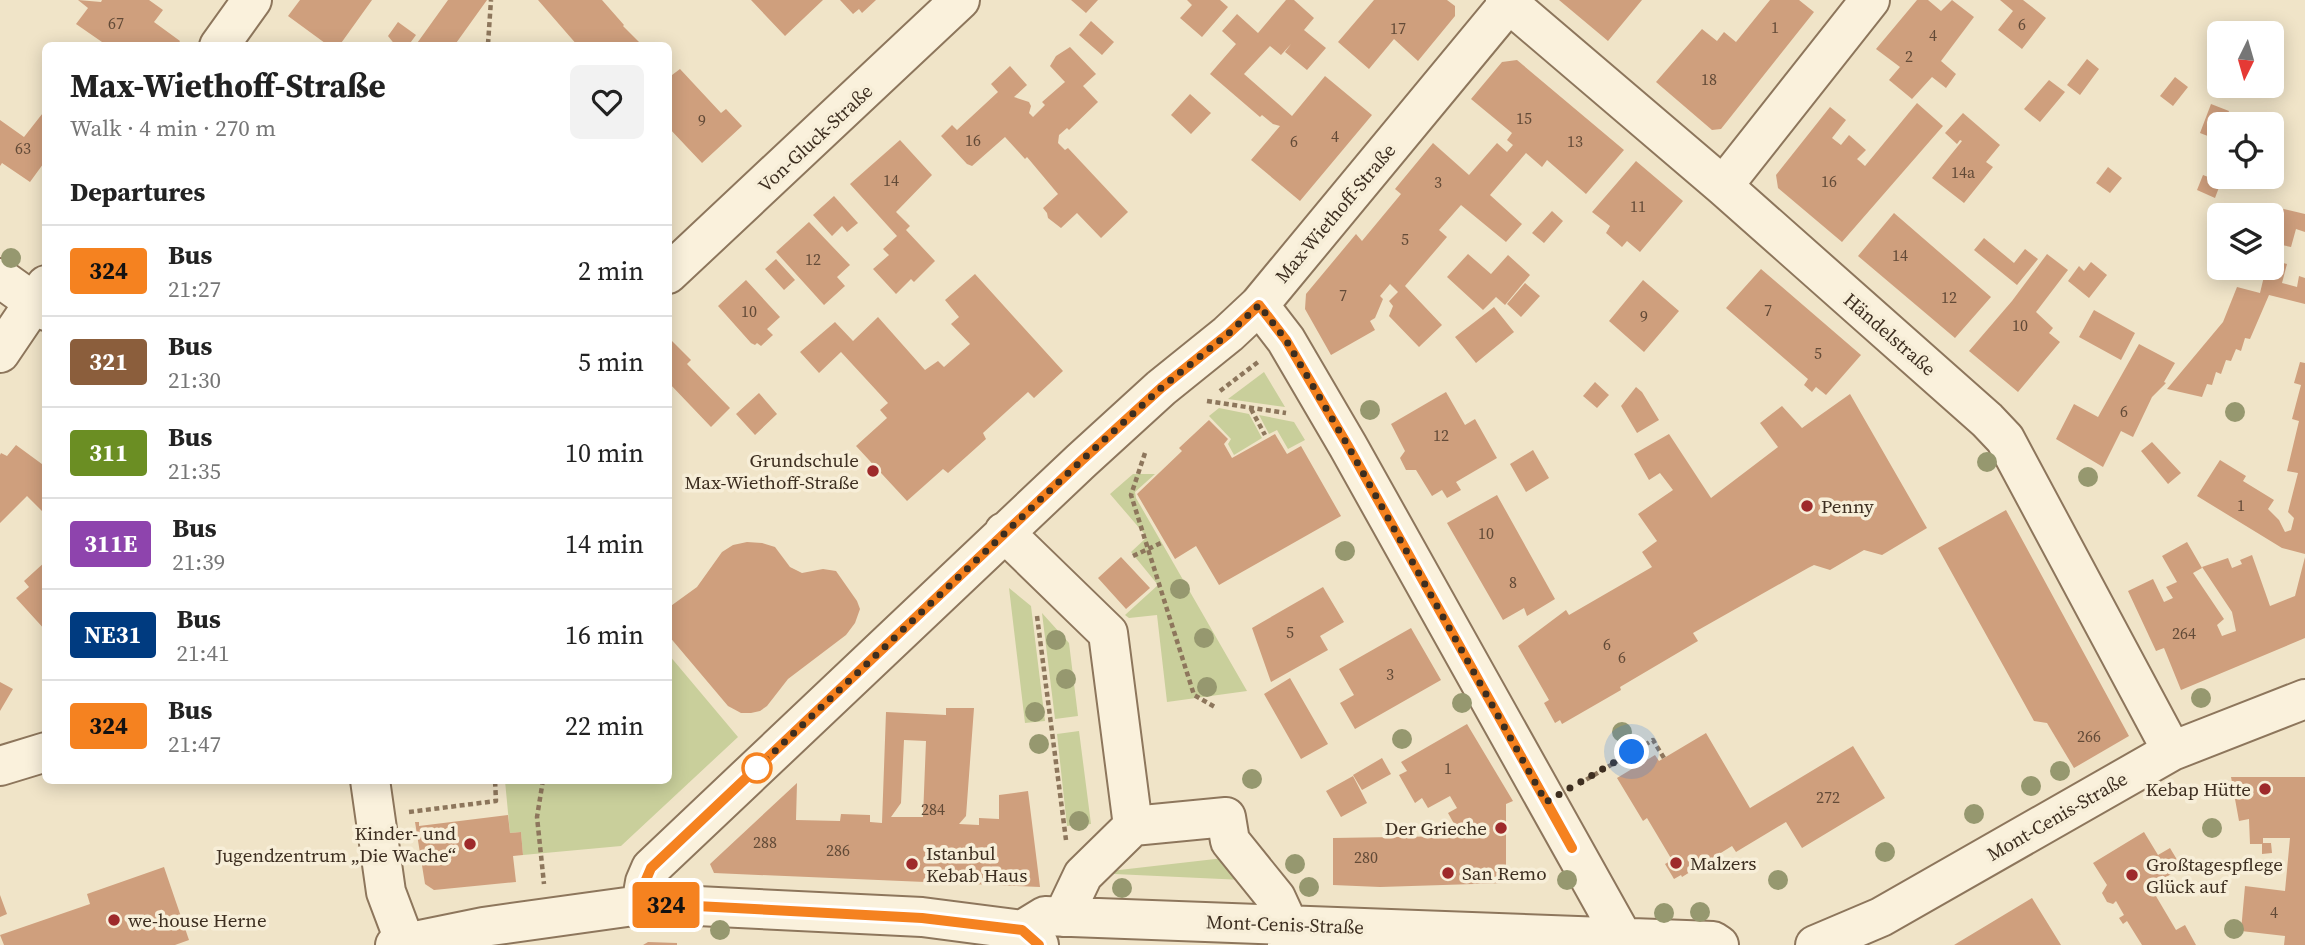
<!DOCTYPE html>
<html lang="en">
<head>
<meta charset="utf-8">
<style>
  body { margin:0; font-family:"Source Serif 4",serif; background:#f2f2f2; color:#222; height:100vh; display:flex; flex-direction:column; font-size:26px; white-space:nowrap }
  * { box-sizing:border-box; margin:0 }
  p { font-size:23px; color:#767676 }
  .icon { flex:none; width:38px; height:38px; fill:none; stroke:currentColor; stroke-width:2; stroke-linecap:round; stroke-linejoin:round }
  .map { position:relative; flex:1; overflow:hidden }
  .side { position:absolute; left:42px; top:42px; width:630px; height:742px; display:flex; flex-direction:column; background:#fff; border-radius:10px; box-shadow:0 4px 18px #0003 }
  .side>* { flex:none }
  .badge { padding:0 14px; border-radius:5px; font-size:24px; line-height:46px }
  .needle { width:46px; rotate:185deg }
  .controls { position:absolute; left:2207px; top:21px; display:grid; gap:14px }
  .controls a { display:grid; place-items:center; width:77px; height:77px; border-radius:10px; background:#fff; box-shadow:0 4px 18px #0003; font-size:35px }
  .you { position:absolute; width:35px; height:35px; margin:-18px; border:5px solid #fff; border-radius:50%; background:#1a73e8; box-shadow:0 0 0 10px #1a73e833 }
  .map>.badge { position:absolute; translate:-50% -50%; box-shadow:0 0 0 4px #fff }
  h2 { padding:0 28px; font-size:26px; line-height:63px }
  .round { display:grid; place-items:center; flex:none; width:74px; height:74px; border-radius:10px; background:#f2f2f2 }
  .summary { display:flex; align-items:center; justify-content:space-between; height:119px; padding:0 28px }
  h1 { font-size:33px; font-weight:700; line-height:52px }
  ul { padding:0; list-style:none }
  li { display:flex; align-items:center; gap:21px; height:91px; padding:0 28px; border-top:2px solid #e0e0e0 }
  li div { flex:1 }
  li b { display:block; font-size:26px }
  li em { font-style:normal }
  li .badge { min-width:77px; font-weight:700; text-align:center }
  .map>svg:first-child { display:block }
</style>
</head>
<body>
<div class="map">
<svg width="2305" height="945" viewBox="0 0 2305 945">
  <rect width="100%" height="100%" fill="#f0e4c8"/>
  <path fill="#c9cf9b" d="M1264,372L1285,407L1228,399Z
    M1219,408L1249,414L1262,438L1234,455L1228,444L1231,439L1209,416Z
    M1259,415L1294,422L1305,440L1288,449L1277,430L1269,434Z
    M1133,474H1155L1135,492L1136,498L1247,691L1167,702L1157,615L1129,618L1125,615L1158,585L1131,552L1147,537L1110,494Z
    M1009,588L1031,606L1045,721L1025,723Z
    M1042,613L1069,643L1078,716L1055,719Z
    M669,655L738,737L621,846L523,855L521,832L510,833L505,781L668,780Z
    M1079,731L1091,824L1067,826L1057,734Z
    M1224,858L1243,880L1093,873Z"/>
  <path fill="#cf9f7d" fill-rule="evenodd" d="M78,0L101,2L102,0H149L163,10L154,22L180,41L177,46H100L102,42L76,24L88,8Z
    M300,0H372L339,46H329L288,16Z
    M448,0H487L454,46H415Z
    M538,0H602L624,25L623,26L643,46H578Z
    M751,0H823L785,36Z
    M840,0H876L862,13L859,9L853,14Z
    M1071,0H1098L1086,13Z
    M1187,0H1220L1228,7L1202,37L1180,18L1192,5Z
    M1286,0H1294L1314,18L1304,30L1326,48L1307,70L1285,52L1291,44L1281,55L1270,46L1244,74L1292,116L1325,76L1372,115L1300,201L1251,160L1280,126L1273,124L1262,115L1260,117L1210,74L1236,44L1222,31L1237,14L1258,33Z
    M1374,0H1447L1455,6V16L1418,61L1394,39L1369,69L1338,42Z
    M1559,0H1642L1608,41Z
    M1770,0H1799L1814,12L1721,129L1712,130L1656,82L1702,29L1717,41L1724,32L1736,42Z
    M1917,0H1928L1941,11L1952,0L1974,17L1941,61L1956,74L1946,88L1932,77L1912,99L1889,80L1900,67L1876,49Z
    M2000,0H2023L2046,18L2022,49L1998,30L2013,11Z
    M1091,21L1114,42L1102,55L1079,35Z
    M398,22L416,35L408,46H396L388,36Z
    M1070,47L1096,74L1083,86L1098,102L1069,130L1067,128L1059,135L1058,143L1065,150L1068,148L1128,212L1101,238L1077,213L1061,228L1048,218L1047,213L1043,208L1058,194L1027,157L1025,159L1005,137L972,166L967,164L941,136L952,125L957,130L998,92L991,84L1010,66L1027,85L1014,97L1029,102L1031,106L1029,113L1033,117L1045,105L1042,102L1065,82L1050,66L1056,56Z
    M2087,59L2099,69L2080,95L2067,85Z
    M1517,60L1624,150L1586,194L1547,160L1542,167L1526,153L1490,195L1522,224L1506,242L1461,205L1439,230L1447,237L1405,286L1442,325L1419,347L1389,316L1393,306L1389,301L1398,292L1390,284L1380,296L1383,299L1375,318L1370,321L1375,330L1331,355L1305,309L1306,294L1356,234L1362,241L1401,194L1395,189L1433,143L1469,175L1497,143L1507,152L1513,145L1507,140L1512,133L1471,99L1502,62Z
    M680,69L721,113L726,109L742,126L702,163L668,127V78Z
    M2175,77L2188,87L2173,106L2160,96Z
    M2049,80L2065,92L2040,122L2024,109Z
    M1190,94L1211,113L1191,134L1171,115Z
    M1917,103L1943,126L1842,242L1778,188L1776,175L1830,107L1846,120L1832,138L1841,145L1849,135L1866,150L1857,159L1865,166Z
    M2211,104L2229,111L2224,124H2219L2218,140L2200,133Z
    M46,109V160L30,182L2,163L0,166V120L24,137Z
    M1963,113L2000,145L1986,162L1993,167L1964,203L1932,178L1962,141L1960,140L1957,144L1945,133Z
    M900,140L932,175L896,212L910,226L906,230L935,261L914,282L911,279L896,294L873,269L889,255L883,249L897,236L850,184Z
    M1636,161L1683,201L1640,252L1627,241L1622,247L1606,233L1610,226L1592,212Z
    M2108,167L2122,178L2110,193L2096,183Z
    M2203,175L2221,182L2215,198L2197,190Z
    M834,196L858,223L847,232L842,226L832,236L813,215Z
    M2271,206L2305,214V232L2296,229L2291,247L2272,243V215H2267Z
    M1552,211L1563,221L1544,243L1532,233Z
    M1894,213L1991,297L1955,338L1858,256Z
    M809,222L850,265L837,277L845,286L824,305L776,252Z
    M1984,238L2014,263L2025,249L2038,259L2017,285L1974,250Z
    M1468,254L1491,274L1508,255L1530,275L1505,305L1496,297L1483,310L1447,277Z
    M2047,254L2068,270L2036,312L2053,328L2049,333L2060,342L2018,392L1969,351L2012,301Z
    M776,259L795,280L784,290L765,269Z
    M2272,260L2287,264L2282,283L2297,287L2299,276L2305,278V304L2269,295L2250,339L2245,338L2241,351L2236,349L2231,361L2226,360L2221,374L2216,372L2212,385L2207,384L2202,397L2167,389L2223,322L2237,287L2260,293L2266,268H2272Z
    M2091,262L2107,275L2089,298L2068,281L2079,266L2084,271Z
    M1761,269L1861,355L1826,395L1816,387L1812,392L1804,385L1808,379L1726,308Z
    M975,274L1063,371L1034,398L1028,392L983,433L986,439L948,473L943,469L907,501L856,446L887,418L880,410L888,403L841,352L819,373L800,352L835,322L853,341L878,317L925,370L938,361L944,367L970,344L951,324L959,317L945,300Z
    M746,280L780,317L767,329L773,335L761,346L757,343L755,345L751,343L718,306Z
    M1643,280L1679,311L1644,352L1609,321Z
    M1525,283L1540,296L1521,317L1507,304Z
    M1494,307L1514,332L1476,363L1455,337Z
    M2094,310L2135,333L2121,360L2079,337Z
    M668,337L691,360L687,364L730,408L711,427L668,382Z
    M2139,344L2175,363L2164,382L2166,383L2152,397L2133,437L2121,431L2103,467L2056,439L2074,404L2098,417Z
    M2300,362L2305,363V554L2282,548L2197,496L2220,460L2246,476L2243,481L2274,500L2268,509L2279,520L2285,532L2291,530L2294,518L2288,512L2298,473L2287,471L2299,421L2292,419L2301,385L2294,383Z
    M1595,382L1609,395L1597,408L1583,396Z
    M1636,387L1642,392L1659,420L1637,433L1621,406Z
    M1446,392L1465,425L1475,419L1497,458L1456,482L1461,490L1447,498L1442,490L1432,496L1416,470H1406L1400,458L1405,451L1391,424Z
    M759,393L777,414L755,435L736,414Z
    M1850,394L1927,528L1882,555L1864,550L1830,570L1814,565L1808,568L1693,633L1698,641L1620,687L1621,690L1562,724L1560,720L1555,723L1544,703L1549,700L1518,646L1566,610L1569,615L1652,567L1642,552L1657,541L1638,514L1673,490L1660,473L1649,480L1634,454L1669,434L1711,498L1778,447L1760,423L1782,406L1802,428Z
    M1209,420L1228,439L1224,444L1232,458L1275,434L1287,454L1301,446L1341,516L1219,585L1196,546L1175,559L1137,494L1182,451L1179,448Z
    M2152,442L2181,473L2168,484L2141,451Z
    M16,445L46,467V515L27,496L0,523V455L1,453L7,456Z
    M1533,450L1549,478L1526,492L1510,464Z
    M1497,495L1555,599L1527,616L1524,608L1503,620L1447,523Z
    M2006,510L2129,736L2074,768L2047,723L2034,721L1938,548Z
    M747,542L762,543L775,547L790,567L802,573L823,569L836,571L857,601L860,609L855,623L846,635L788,679L767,706L760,711L751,713H741L728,706L668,635V608L697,587L722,552L733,545Z
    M2187,542L2202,568L2193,573L2224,619L2217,625L2222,636L2236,631L2232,612L2202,567L2228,558L2232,568L2242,564L2240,560L2252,555L2270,606L2295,596L2305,557V638L2181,690L2164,648L2156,651L2128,591L2153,579L2164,602L2173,598L2166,587L2177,582L2162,556Z
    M1121,557L1150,588L1126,609L1098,578Z
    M46,561L45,603L46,631L16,598L29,587L24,581Z
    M1323,587L1344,622L1320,636L1328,650L1271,682L1252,628Z
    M1411,628L1441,680L1355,729L1340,703L1354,695L1339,669Z
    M1290,678L1328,744L1301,759L1264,694Z
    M0,682L13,689L0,711Z
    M946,708H974L966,816L959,824L979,825V818L999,819V795L1028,791L1040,887L714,873L710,864L797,783L796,820L840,821L841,814L870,815V822L882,823L886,712L946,715ZM904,740L926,741L923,817H891L901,803Z
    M1467,724L1513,801L1506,804V883L1380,887L1333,885V838L1457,836V829L1448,813L1457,808L1450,796L1428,808L1422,798L1415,803L1399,775L1407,771L1401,762Z
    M1706,733L1750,808L1853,746L1885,798L1802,848L1786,822L1736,852L1732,846L1682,877L1681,875L1674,879L1665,864L1672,860L1647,818L1643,821L1617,778L1655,755L1659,761Z
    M1382,758L1391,774L1362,790L1353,775Z
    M1353,776L1367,803L1341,817L1326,791Z
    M2231,777H2305V945H2284L2285,936L2241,931L2245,886L2285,891L2290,838H2263V843H2271L2272,853L2262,854V844H2250L2249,819L2239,821Z
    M508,815L510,833L521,832L523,855L513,856L516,882L434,890L425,884L415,822H419V826Z
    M2144,832L2158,855L2170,848L2182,868L2150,886L2176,930L2185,925L2196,945H2142L2127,921L2123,924L2119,918L2124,915L2116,901L2113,904L2107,902L2102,893L2107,885L2093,863Z
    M164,867L189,940L175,945H4L0,935L90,904L87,894Z
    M0,895L7,914L0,917Z
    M2032,898L2061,945H1954Z
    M648,942L677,943V945H643Z"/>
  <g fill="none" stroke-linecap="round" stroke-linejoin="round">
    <g stroke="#8d765c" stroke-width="42">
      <path id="minor" d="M1505,0L1723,186L1987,420L2005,439L2172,751
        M219,46L252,0
        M1723,186L1870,0
        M668,274L960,0
        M0,278L46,311
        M1259,305L1286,340L1348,446L1623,938V945
        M0,353L46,285
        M1004,532L1108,633L1133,826L1226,817L1230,841L1276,898L1288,924L1287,945
        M0,766L46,752
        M370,780L386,892L406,945
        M641,905L645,882L651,868L1081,461L1161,388L1228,334L1259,305L1509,3
        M1063,917L1083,875L1133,826
        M1022,930L1045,916L1713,941L1719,945
        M395,945L483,927L641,905H677L922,917L1022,930L1039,945
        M1815,945L1881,917L2172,751L2305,699"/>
    </g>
    <path stroke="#8d765c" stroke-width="4.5" stroke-dasharray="5 3.5" stroke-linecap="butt" d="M488,44L491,0
      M1220,391L1258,362
      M1207,401L1286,413
      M1251,409L1265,435
      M1145,453L1131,495L1194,695L1215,707
      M1133,556L1161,543
      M1037,616L1066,840
      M543,780L537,817L544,884
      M1579,784L1653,740L1664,758
      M409,812L496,801L495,780"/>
    <use href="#minor" stroke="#faf1dc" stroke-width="38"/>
  </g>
  <g fill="#96986f">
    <circle cx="11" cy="258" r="10"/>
    <circle cx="1370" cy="410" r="10"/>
    <circle cx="2235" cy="412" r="10"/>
    <circle cx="1987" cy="462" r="10"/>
    <circle cx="2088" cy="477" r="10"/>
    <circle cx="1345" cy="551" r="10"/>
    <circle cx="1180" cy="589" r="10"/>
    <circle cx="1204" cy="638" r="10"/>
    <circle cx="1056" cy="640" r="10"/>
    <circle cx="1066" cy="679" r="10"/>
    <circle cx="1207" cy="687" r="10"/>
    <circle cx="2201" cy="698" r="10"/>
    <circle cx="1462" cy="703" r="10"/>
    <circle cx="1035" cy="712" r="10"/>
    <circle cx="1622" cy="732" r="10"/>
    <circle cx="1402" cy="739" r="10"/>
    <circle cx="1039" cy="744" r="10"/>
    <circle cx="2060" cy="771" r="10"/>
    <circle cx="1252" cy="779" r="10"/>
    <circle cx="2031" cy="786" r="10"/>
    <circle cx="1974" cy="814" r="10"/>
    <circle cx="1079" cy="821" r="10"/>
    <circle cx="2212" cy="828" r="10"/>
    <circle cx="1885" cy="852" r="10"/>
    <circle cx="1295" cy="864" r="10"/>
    <circle cx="1567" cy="880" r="10"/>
    <circle cx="1778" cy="880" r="10"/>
    <circle cx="1309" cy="887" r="10"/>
    <circle cx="1122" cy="888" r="10"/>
    <circle cx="1700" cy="912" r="10"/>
    <circle cx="1664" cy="913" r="10"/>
    <circle cx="2234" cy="929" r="10"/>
    <circle cx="720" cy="930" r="10"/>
  </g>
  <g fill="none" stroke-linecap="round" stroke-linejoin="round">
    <g stroke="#fff" stroke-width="16">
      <path id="line" d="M1039,945L1022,930L922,918L677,905H641L645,882L651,868L1081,461L1161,388L1228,334L1259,305L1286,340L1348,446L1572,848"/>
    </g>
    <use href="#line" stroke="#f58220" stroke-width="10"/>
    <path stroke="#3d2e20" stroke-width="7" stroke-dasharray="0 12.6" d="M757,768L1081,461L1161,388L1228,334L1259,305L1286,340L1348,446L1546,802L1632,752"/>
  </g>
  <g fill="#9e2a2b" stroke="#f7eed8" stroke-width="2.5">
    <circle cx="873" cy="471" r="7"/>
    <circle cx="1807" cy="506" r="7"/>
    <circle cx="2265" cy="789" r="7"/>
    <circle cx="1501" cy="828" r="7"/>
    <circle cx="470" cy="844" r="7"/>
    <circle cx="1676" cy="863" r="7"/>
    <circle cx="912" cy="864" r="7"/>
    <circle cx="1448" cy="873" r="7"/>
    <circle cx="2132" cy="875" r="7"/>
    <circle cx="114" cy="920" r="7"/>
  </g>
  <circle fill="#fff" stroke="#f58220" stroke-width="3.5" cx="757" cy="768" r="14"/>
  <g text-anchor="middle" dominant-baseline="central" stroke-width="7" stroke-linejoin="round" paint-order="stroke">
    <g font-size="16" fill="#624a37">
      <text x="116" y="23">67</text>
      <text x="2022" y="24">6</text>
      <text x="1775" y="27">1</text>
      <text x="1398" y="28">17</text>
      <text x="1933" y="35">4</text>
      <text x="1909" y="56">2</text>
      <text x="1709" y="79">18</text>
      <text x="1524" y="118">15</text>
      <text x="702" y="120">9</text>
      <text x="1335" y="136">4</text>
      <text x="973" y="140">16</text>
      <text x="1294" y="141">6</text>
      <text x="1575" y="141">13</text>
      <text x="23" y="148">63</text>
      <text x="1963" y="172">14a</text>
      <text x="891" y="180">14</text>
      <text x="1829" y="181">16</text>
      <text x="1438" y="182">3</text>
      <text x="1638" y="206">11</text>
      <text x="1405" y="239">5</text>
      <text x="1900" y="255">14</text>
      <text x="813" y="259">12</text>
      <text x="1343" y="295">7</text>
      <text x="1949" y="297">12</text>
      <text x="1768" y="310">7</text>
      <text x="749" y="311">10</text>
      <text x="1644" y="316">9</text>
      <text x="2020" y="325">10</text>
      <text x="1818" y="353">5</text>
      <text x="2124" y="411">6</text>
      <text x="1441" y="435">12</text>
      <text x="2241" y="505">1</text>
      <text x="1486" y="533">10</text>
      <text x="1513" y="582">8</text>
      <text x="1290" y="632">5</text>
      <text x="2184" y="633">264</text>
      <text x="1607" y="644">6</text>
      <text x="1622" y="657">6</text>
      <text x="1390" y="674">3</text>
      <text x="2089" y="736">266</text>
      <text x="1448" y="768">1</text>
      <text x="1828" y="797">272</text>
      <text x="933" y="809">284</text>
      <text x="765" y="842">288</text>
      <text x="838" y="850">286</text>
      <text x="1366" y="857">280</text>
      <text x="2274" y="912">4</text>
    </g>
    <g font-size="19" fill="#3d2e20" stroke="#f7eed8">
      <text transform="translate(815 138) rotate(-43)">Von-Gluck-Straße</text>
      <text transform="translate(1335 213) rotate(-50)">Max-Wiethoff-Straße</text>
      <text transform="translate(1890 334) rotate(41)">Händelstraße</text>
      <text transform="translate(2057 816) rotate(-30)">Mont-Cenis-Straße</text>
      <text transform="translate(1285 924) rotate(2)">Mont-Cenis-Straße</text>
    </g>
    <g font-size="19" fill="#3d2e20" stroke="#f7eed8" text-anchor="start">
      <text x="859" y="460" text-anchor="end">Grundschule<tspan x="859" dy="22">Max-Wiethoff-Straße</tspan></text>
      <text x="1821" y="506">Penny</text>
      <text x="2251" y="789" text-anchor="end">Kebap Hütte</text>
      <text x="1487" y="828" text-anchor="end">Der Grieche</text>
      <text x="456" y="833" text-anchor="end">Kinder- und<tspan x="456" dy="22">Jugendzentrum „Die Wache“</tspan></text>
      <text x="926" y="853">Istanbul<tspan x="926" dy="22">Kebab Haus</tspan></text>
      <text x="1690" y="863">Malzers</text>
      <text x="2146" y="864">Großtagespflege<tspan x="2146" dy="22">Glück auf</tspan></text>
      <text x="1462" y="873">San Remo</text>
      <text x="128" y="920">we-house Herne</text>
    </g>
  </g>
</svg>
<div class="controls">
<a><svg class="needle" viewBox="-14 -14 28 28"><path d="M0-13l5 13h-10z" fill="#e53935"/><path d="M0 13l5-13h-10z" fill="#767676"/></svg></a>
<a><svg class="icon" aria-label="locate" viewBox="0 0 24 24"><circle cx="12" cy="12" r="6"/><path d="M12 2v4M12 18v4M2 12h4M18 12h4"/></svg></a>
<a><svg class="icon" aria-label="layers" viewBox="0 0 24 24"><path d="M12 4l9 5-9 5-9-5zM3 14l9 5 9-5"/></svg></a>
</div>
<div class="you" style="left:1632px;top:752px"></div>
<b class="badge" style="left:666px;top:905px;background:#f58220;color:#111">324</b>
<section class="side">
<div class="summary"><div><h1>Max-Wiethoff-Straße</h1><p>Walk · 4 min · 270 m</p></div><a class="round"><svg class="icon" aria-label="heart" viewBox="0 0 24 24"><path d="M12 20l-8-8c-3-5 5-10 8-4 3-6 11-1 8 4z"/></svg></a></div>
<h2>Departures</h2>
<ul>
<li><span class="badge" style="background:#f58220;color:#111">324</span><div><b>Bus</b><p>21:27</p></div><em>2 min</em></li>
<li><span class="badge" style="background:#8b5e3c;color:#fff">321</span><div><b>Bus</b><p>21:30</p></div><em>5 min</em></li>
<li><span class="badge" style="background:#6b8e23;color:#fff">311</span><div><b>Bus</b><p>21:35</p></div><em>10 min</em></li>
<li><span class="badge" style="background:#8e44ad;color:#fff">311E</span><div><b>Bus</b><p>21:39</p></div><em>14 min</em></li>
<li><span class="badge" style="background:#003b80;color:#fff">NE31</span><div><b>Bus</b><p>21:41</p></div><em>16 min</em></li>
<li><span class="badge" style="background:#f58220;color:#111">324</span><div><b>Bus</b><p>21:47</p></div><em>22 min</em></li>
</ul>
</section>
</div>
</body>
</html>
